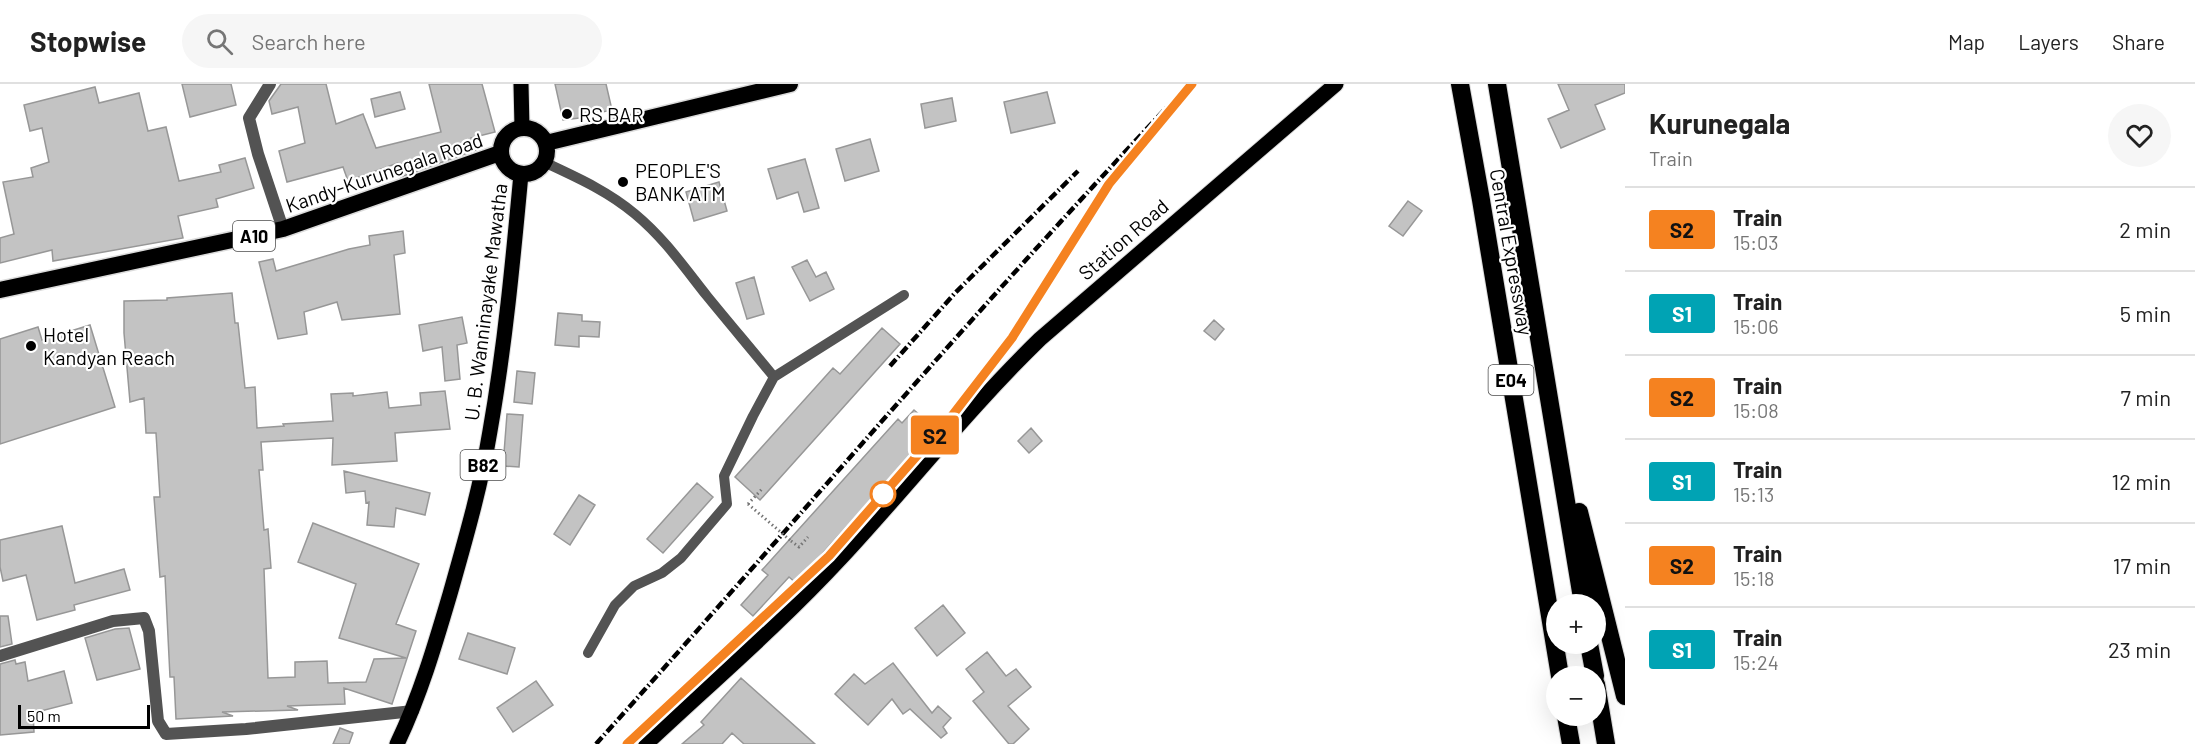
<!DOCTYPE html>
<html lang="en">
<head>
<meta charset="utf-8">
<style>
  body { margin:0; font-family:Barlow,sans-serif; background:#f6f6f6; color:#222; height:100vh; display:flex; flex-direction:column; font-size:22px; white-space:nowrap }
  * { box-sizing:border-box; margin:0 }
  p { font-size:20px; color:#767676 }
  .icon { flex:none; width:33px; height:33px; fill:none; stroke:currentColor; stroke-width:2; stroke-linecap:round; stroke-linejoin:round }
  .map { position:relative; flex:1; overflow:hidden }
  .panel { display:flex; flex-direction:column; background:#fff; width:570px }
  .panel>* { flex:none }
  .badge { padding:0 12px; border-radius:4px; font-size:21px; line-height:39px }
  .controls { position:absolute; left:1546px; top:510px; display:grid; gap:12px }
  .controls a { display:grid; place-items:center; width:60px; height:60px; border-radius:50%; background:#fff; box-shadow:0 6px 24px #0002; font-size:30px }
  .scale { position:absolute; left:18px; bottom:15px; width:132px; box-sizing:border-box; padding-left:6px; border:3px solid #000; border-top:0; font-size:16px; line-height:21px; white-space:nowrap; color:#000; -webkit-text-stroke:4px #fff; paint-order:stroke }
  .map>.badge { position:absolute; translate:-50% -50%; box-shadow:0 0 0 3px #fff }
  .round { display:grid; place-items:center; flex:none; width:63px; height:63px; border-radius:32px; background:#f6f6f6 }
  .summary { display:flex; align-items:center; justify-content:space-between; height:102px; padding:0 24px }
  h1 { font-size:28px; font-weight:700; line-height:45px }
  ul { padding:0; list-style:none }
  li { display:flex; align-items:center; gap:18px; height:84px; padding:0 24px; border-top:2px solid #e0e0e0 }
  li div { flex:1 }
  li b { display:block; font-size:22px }
  li em { font-style:normal }
  li .badge { min-width:66px; font-weight:700; text-align:center }
  header { display:flex; align-items:center; gap:36px; box-sizing:border-box; height:84px; padding:0 30px; background:#fff; border-bottom:2px solid #e0e0e0 }
  header strong { font-size:28px }
  nav { display:flex; gap:33px; margin-inline-start:auto; font-size:21px }
  .search { width:420px; height:54px; background:#f6f6f6; display:flex; align-items:center; gap:15px; box-sizing:border-box; padding:0 21px; border-radius:33px; color:#767676; font-size:22px }
  main { display:flex; flex:1; min-height:0 }
  .map>svg:first-child { display:block }
</style>
</head>
<body>
<header>
<strong>Stopwise</strong>
<div class="search"><svg class="icon" aria-label="search" viewBox="0 0 24 24"><circle cx="10" cy="10" r="6"/><path d="M15 15l6 6"/></svg>Search here</div>
<nav><a>Map</a><a>Layers</a><a>Share</a></nav>
</header>
<main>
<div class="map">
<svg width="1625" height="660" viewBox="0 0 1625 660">
  <rect width="100%" height="100%" fill="#fff"/>
  <path fill="#c3c3c3" stroke="#979797" stroke-width="1.5" d="M182,0H231L236,21L190,33Z
    M281,0H326L336,40L363,30L376,64L441,48L429,0H482L495,48L471,54L476,66L401,93L398,79L348,97L343,83L287,98L279,67L305,59L298,23L272,30L269,17Z
    M555,0H606L612,26L588,31V33L563,36Z
    M1558,0H1625V9L1595,21L1605,45L1561,64L1548,35L1569,26Z
    M95,3L99,19L139,9L148,47L166,43L179,97L221,88L219,81L245,74L254,104L216,115L218,123L178,132L183,154L53,177L52,166L0,179V154L14,150L3,98L33,93L31,84L49,78L42,44L30,47L24,21Z
    M400,8L405,25L375,33L371,15Z
    M1047,8L1055,39L1011,49L1004,18Z
    M952,14L956,37L925,44L921,20Z
    M870,55L879,87L845,97L836,65Z
    M805,75L819,124L804,128L798,108L777,115L768,85Z
    M719,98L727,127L694,137L686,108Z
    M1408,117L1422,127L1403,152L1389,142Z
    M403,147L405,169L394,171L400,230L342,236L337,218L304,228L307,250L278,255L259,178L273,175L276,187L349,165L370,161L369,152Z
    M807,176L816,193L826,188L834,205L810,217L792,183Z
    M754,193L764,230L747,235L736,199Z
    M232,209L235,239H238L245,304L255,303L257,344L284,342L283,340L333,337L331,310L353,309V312L387,308L389,324L421,321L420,309L445,307L450,345L395,349L397,377L332,381L333,354L261,358L263,386H259L264,446L268,445L271,484L264,485L268,594L295,593V578L327,577L328,599L366,598L374,575L406,574L339,554L356,500L298,478L313,439L419,480L396,540L416,547L392,620L344,604L345,620L287,622L298,626L222,628L233,632L176,635L174,593H170L165,492L160,493L154,413H160L156,349H146L144,314L130,318L124,249V217L167,216V214Z
    M558,229L582,231V237L600,238L599,253L579,252V263L555,261Z
    M462,233L467,259L457,261L460,295L445,297L442,263L423,267L419,241Z
    M1214,236L1224,245L1215,256L1204,247Z
    M90,241L115,323L0,360V255L38,243L42,256Z
    M882,244L900,260L760,416L735,393L833,284L840,290Z
    M517,287L535,289L532,320L514,318Z
    M914,326L935,344L796,499L789,493L753,532L741,521L768,491L762,486L898,335L902,339Z
    M507,330L523,331L519,383L503,382Z
    M1031,344L1042,357L1029,369L1018,357Z
    M344,387L430,409L425,431L396,424L394,443L367,441L369,418L366,419L365,407L346,409Z
    M697,399L713,413L663,469L647,455Z
    M579,411L595,421L570,461L554,450Z
    M62,442L75,499L124,485L130,506L74,521L75,526L37,536L26,491L3,497L0,483V456Z
    M943,521L965,549L937,572L915,544Z
    M0,532H8L12,560L0,563Z
    M129,544L140,585L97,596L85,554L115,545Z
    M468,549L515,564L507,590L459,575Z
    M987,568L1006,592L1016,585L1031,603L1008,622L1029,645L1013,660H1009L973,617L984,608L966,585Z
    M15,576L16,580L25,578L28,597L64,587L72,619L33,629L34,648L0,651V580Z
    M893,579L932,629L938,622L951,634L943,643L947,649L941,654L910,625L903,630L892,615L868,641L835,610L854,590L865,600Z
    M741,594L815,660H744L732,649L722,660H682L704,641L701,638Z
    M536,597L553,621L513,648L497,624Z
    M340,644L353,649L349,660H333Z"/>
  <g fill="none" stroke-linecap="round" stroke-linejoin="round">
    <g stroke="#dbdbdb" stroke-width="17">
      <path id="primary" d="M521,0L522,43
        M397,660C420,612 435,561 450,510C465,457 481,402 490,347C505,262 513,176 521,90
        M646,660C711,599 780,540 841,474C908,402 969,324 1040,255L1336,0"/>
    </g>
    <g stroke="#dbdbdb" stroke-width="19">
      <path id="trunk" d="M501 67a23 23 0 1 1 46 0a23 23 0 1 1-46 0Z
        M546,59L790,0
        M0,206L283,145L500,69"/>
    </g>
    <g stroke="#dbdbdb" stroke-width="20">
      <path id="motorway" d="M1460,0L1481,116L1560,592
        M1497,0L1583,520
        M1579,428L1625,612
        M1589,560L1595,592
        M1596,600L1606,660
        M1566,632L1571,660"/>
    </g>
    <path stroke="#757575" stroke-width="3" stroke-dasharray="1.5 3" stroke-linecap="butt" d="M748,420L762,405
      M791,457L799,463L808,453"/>
    <path stroke="#535353" stroke-width="10" d="M544,78C576,93 608,107 635,130C664,154 684,183 707,212C729,239 752,266 774,293
      M588,569L615,521L634,502L662,489L681,474L727,420L724,392L753,332L774,293L904,211"/>
    <path stroke="#535353" stroke-width="12" d="M270,0L249,34L258,70L283,145
      M0,572L113,537L144,534L149,547L158,637L166,650L246,645L413,627"/>
    <use href="#primary" stroke="#000" stroke-width="15"/>
    <use href="#trunk" stroke="#000" stroke-width="16"/>
    <use href="#motorway" stroke="#000" stroke-width="18"/>
    <path stroke="#000" stroke-width="4.5" stroke-dasharray="9 3 1.5 3" stroke-linecap="butt" d="M890,282L955,209L1078,87
      M596,660C794,440 985,214 1189,0
      M627,660L829,472L951,333L1012,254L1109,100L1142,63"/>
    <path stroke="#757575" stroke-width="3" stroke-dasharray="1.5 3" stroke-linecap="butt" d="M748,420L791,457"/>
  </g>
  <g fill="none" stroke-linecap="round" stroke-linejoin="round">
    <g stroke="#fff" stroke-width="14">
      <path id="line" d="M627,660L829,472L951,333L1012,254L1109,100L1192,0"/>
    </g>
    <use href="#line" stroke="#f58220" stroke-width="9"/>
  </g>
  <g fill="#000" stroke="#fff" stroke-width="2">
    <circle cx="567" cy="30" r="6"/>
    <circle cx="623" cy="98" r="6"/>
    <circle cx="31" cy="262" r="6"/>
  </g>
  <circle fill="#fff" stroke="#f58220" stroke-width="3" cx="883" cy="410" r="12"/>
  <g text-anchor="middle" dominant-baseline="central" stroke-width="4.5" stroke-linejoin="round" paint-order="stroke">
    <g fill="#fff" stroke="#4c4c4c" stroke-width="1.5">
      <rect x="233" y="137" width="42" height="30" rx="4.5"/>
      <rect x="1488.5" y="281" width="45" height="30" rx="4.5"/>
      <rect x="460.5" y="366" width="45" height="30" rx="4.5"/>
    </g>
    <g font-size="18" font-weight="bold" fill="#000">
      <text x="254" y="152">A10</text>
      <text x="1511" y="296">E04</text>
      <text x="483" y="381">B82</text>
    </g>
    <g font-size="20" fill="#000" stroke="#fff" text-anchor="start">
      <text x="579" y="30">RS BAR</text>
      <text x="635" y="86">PEOPLE'S<tspan x="635" dy="23">BANK ATM</tspan></text>
      <text x="43" y="250">Hotel<tspan x="43" dy="23">Kandyan Reach</tspan></text>
    </g>
    <g font-size="20" fill="#000" stroke="#fff">
      <text transform="translate(384 88) rotate(-19)">Kandy-Kurunegala Road</text>
      <text transform="translate(1123 155) rotate(-41)">Station Road</text>
      <text transform="translate(1512 168) rotate(80)">Central Expressway</text>
      <text transform="translate(485 218) rotate(-83)">U. B. Wanninayake Mawatha</text>
    </g>
  </g>
</svg>
<div class="controls">
<a>+</a>
<a>−</a>
</div>
<div class="scale">50 m</div>
<b class="badge" style="left:935px;top:351px;background:#f58220;color:#111">S2</b>
</div>
<section class="panel">
<div class="summary"><div><h1>Kurunegala</h1><p>Train</p></div><a class="round"><svg class="icon" aria-label="heart" viewBox="0 0 24 24"><path d="M12 20l-8-8c-3-5 5-10 8-4 3-6 11-1 8 4z"/></svg></a></div>
<ul>
<li><span class="badge" style="background:#f58220;color:#111">S2</span><div><b>Train</b><p>15:03</p></div><em>2 min</em></li>
<li><span class="badge" style="background:#00a3b4;color:#fff">S1</span><div><b>Train</b><p>15:06</p></div><em>5 min</em></li>
<li><span class="badge" style="background:#f58220;color:#111">S2</span><div><b>Train</b><p>15:08</p></div><em>7 min</em></li>
<li><span class="badge" style="background:#00a3b4;color:#fff">S1</span><div><b>Train</b><p>15:13</p></div><em>12 min</em></li>
<li><span class="badge" style="background:#f58220;color:#111">S2</span><div><b>Train</b><p>15:18</p></div><em>17 min</em></li>
<li><span class="badge" style="background:#00a3b4;color:#fff">S1</span><div><b>Train</b><p>15:24</p></div><em>23 min</em></li>
</ul>
</section>
</main>
</body>
</html>
